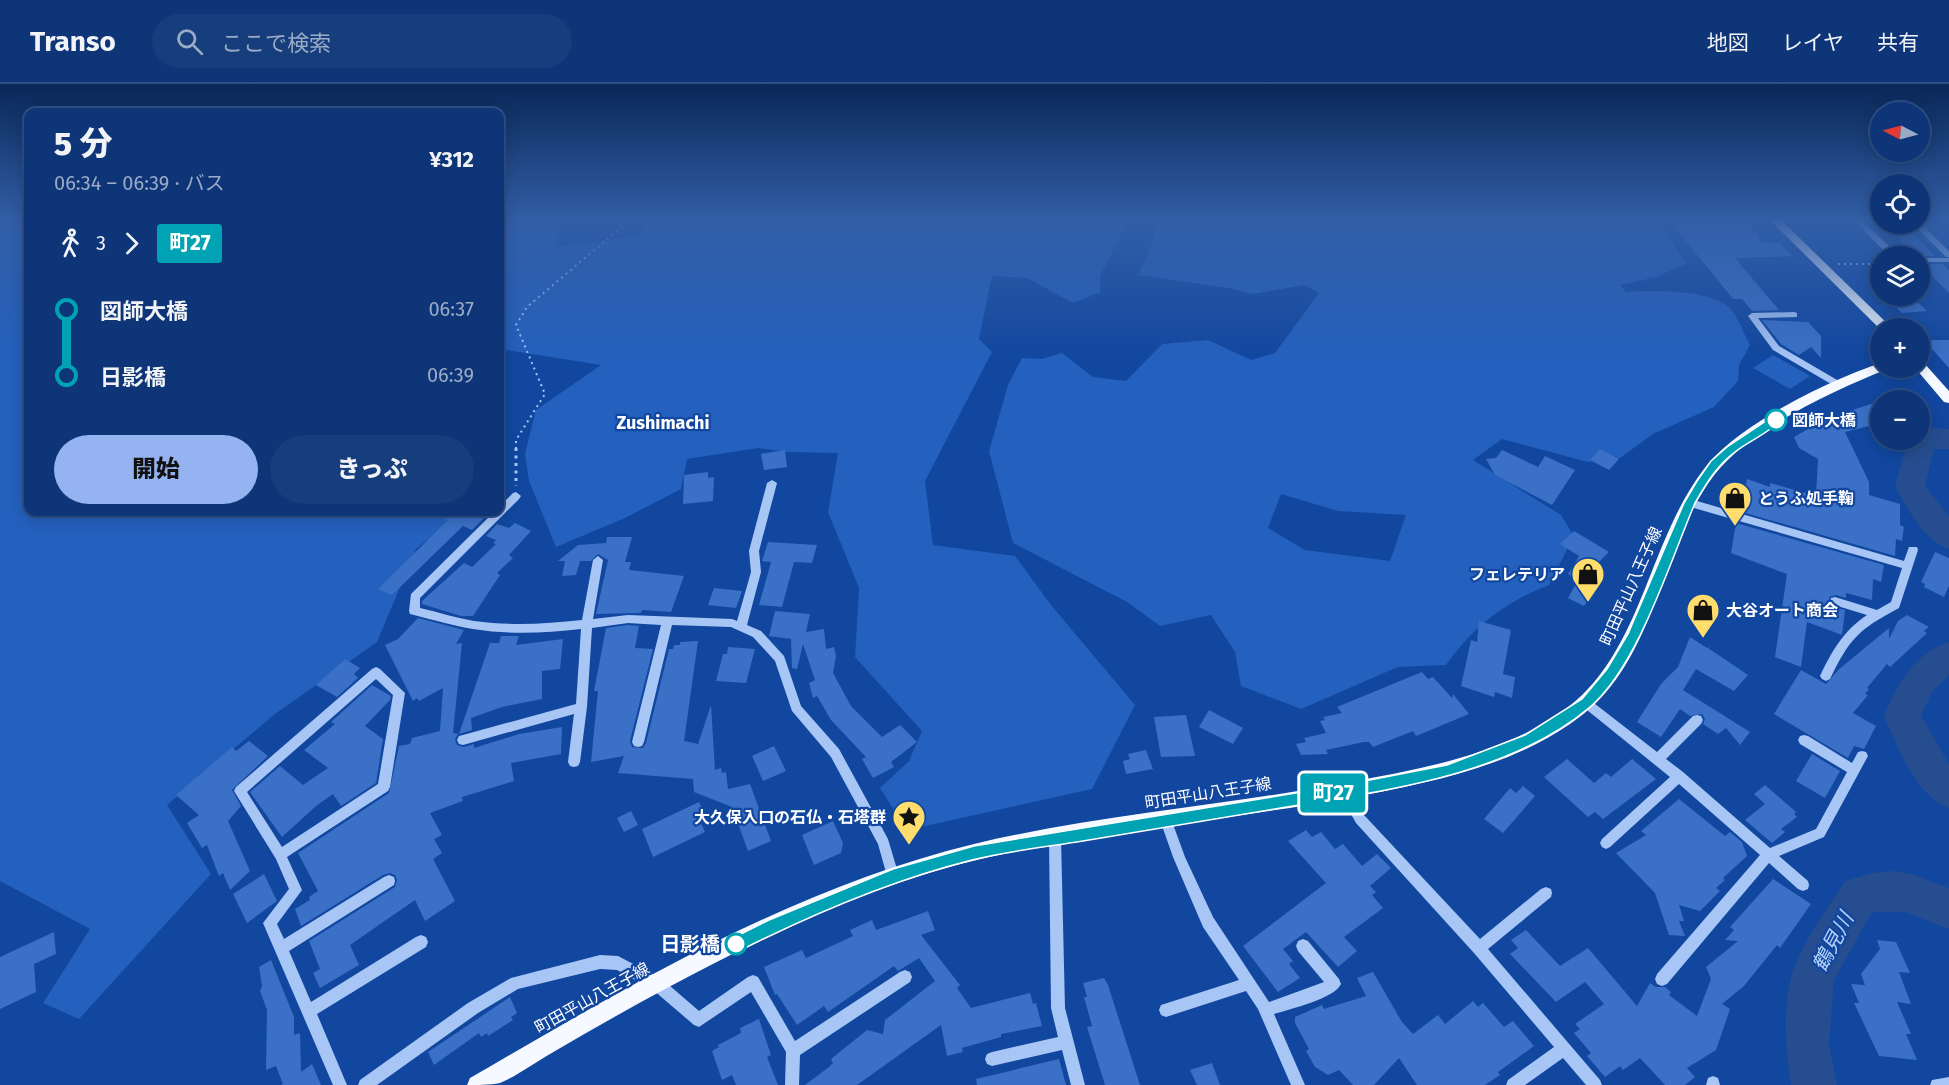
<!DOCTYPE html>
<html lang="ja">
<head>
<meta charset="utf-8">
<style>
  body { margin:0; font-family:"Fira Sans","Noto Sans JP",sans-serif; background:#163d7c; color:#f1f3f6; height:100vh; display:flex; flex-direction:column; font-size:22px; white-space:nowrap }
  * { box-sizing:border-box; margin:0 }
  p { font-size:20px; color:#9aabc6 }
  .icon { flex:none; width:33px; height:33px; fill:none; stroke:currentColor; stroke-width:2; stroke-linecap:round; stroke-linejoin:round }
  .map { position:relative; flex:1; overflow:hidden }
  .sheet { position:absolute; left:24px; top:24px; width:480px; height:408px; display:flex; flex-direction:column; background:#0d3577; border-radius:12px; box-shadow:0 3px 15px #0003,0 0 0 2px #2d5089 }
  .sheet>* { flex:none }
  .badge { padding:0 12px; border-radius:4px; font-size:21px; line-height:39px }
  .needle { width:39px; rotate:276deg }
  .fabs { position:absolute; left:1870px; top:18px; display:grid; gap:12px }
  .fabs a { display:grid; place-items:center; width:60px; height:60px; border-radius:50%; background:#0d3577; box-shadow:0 3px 15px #0003,0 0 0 2px #2d5089; font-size:30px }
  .map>.badge { position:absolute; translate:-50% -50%; box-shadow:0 0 0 3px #fff }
  .legs { display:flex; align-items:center; gap:9px; height:66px; padding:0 30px; font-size:20px }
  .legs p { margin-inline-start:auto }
  .overview { display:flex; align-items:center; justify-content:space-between; height:102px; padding:0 30px }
  h1 { font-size:33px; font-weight:800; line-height:45px }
  .action { display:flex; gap:12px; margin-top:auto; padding:12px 30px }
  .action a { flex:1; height:69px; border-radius:36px; background:#95b2f1; color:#111; font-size:24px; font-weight:800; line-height:69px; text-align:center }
  .action a+a { background:#163d7c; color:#f1f3f6 }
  ul { padding:0 30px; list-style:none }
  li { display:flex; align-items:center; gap:21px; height:66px; font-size:22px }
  li i { display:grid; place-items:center; width:9px; height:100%; margin:0 8px; background:currentColor }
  li i::after { content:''; width:15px; height:15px; margin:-8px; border:4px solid; border-radius:50%; background:#0d3577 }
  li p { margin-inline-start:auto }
  li:first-child i { background:linear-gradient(#0000 50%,currentColor 0) }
  li:last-child i { background:linear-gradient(currentColor 50%,#0000 0) }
  header { display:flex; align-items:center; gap:36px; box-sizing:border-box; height:84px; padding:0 30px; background:#0d3577; border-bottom:2px solid #2d5089 }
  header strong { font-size:28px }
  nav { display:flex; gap:33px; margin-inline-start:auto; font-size:21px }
  .search { width:420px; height:54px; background:#163d7c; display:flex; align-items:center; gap:15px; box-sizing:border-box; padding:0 21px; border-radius:33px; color:#9aabc6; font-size:22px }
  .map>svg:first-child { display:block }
</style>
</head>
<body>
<header>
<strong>Transo</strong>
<div class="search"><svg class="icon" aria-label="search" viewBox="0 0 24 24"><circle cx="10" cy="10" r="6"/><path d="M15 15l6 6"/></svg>ここで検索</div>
<nav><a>地図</a><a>レイヤ</a><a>共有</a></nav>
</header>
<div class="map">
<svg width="1949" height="1001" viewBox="0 0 1949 1001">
  <rect width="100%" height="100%" fill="#11479f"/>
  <path fill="#2460bd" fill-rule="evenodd" d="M0,136H28V428H462L416,465L377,558L275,630L167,721L211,790L79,935L43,919L90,845L0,797Z
    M500,136H564L555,163L638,152L649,136H1128L1100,192V208L1073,219L1027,194L992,192L979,255L992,268L925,397L933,461L1015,472L1051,521L1135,621L1092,705L907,746L880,704L909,677L922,647L855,573L859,504L828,428L838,369L788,368L758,364L687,375L681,405L625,434L556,463L529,397L525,370L536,326L601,281L500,265Z
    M1171,136H1623L1628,140L1665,146L1686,180L1656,193L1620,201L1626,208C1652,206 1710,205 1730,224C1738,233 1744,250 1750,261L1739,281L1738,297L1714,323L1653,350L1620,374L1588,378L1502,355L1473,376L1561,431L1574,452L1549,501C1504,519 1475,541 1446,581L1398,583L1301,625L1241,602L1235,568L1211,531L1160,542L1127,518L1013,459L989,367L1008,301L1022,274L1042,275L1062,269L1093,293L1126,297L1162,260L1208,256L1251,276L1275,269L1319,209L1304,201L1253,210L1229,204L1138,191L1152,160L1156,141ZM1281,410L1338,427L1406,431L1390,477L1305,466L1268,444Z
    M1773,271L1810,292L1790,305L1753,284Z"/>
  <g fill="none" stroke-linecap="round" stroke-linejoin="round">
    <path fill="#254d8f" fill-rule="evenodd" d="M1934,344L1949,345V365H1934L1925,402L1949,432V465C1924,457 1907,424 1895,402L1908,356H1920V348Z
      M1949,558V591L1932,608L1921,632L1949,680V724C1915,711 1899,664 1884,633C1896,600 1914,570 1949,558Z
      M1895,787L1915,791L1949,804V845L1905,828H1872L1834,896L1829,961L1837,1001H1791C1786,968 1782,923 1792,890C1802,858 1827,826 1845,797L1872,789Z"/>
  </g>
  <path fill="#3a70c6" d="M1669,136H1748L1762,159H1779L1792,172L1735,174L1779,226L1752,227L1742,215H1733Z
    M1886,140H1904L1935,172H1914Z
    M1920,180H1943L1949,186V209Z
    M1885,212H1911L1927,227L1902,229Z
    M1762,236L1808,238L1821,252V274L1811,263L1799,271L1781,260Z
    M1924,256H1949V284Z
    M1881,317V339L1845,348L1869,398V411L1900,420V441L1904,443L1902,457L1896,455L1895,472L1742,428L1747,395L1770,403V399L1816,412L1818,375L1799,364L1794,353L1827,334Z
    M1600,365L1619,375L1609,386L1590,376Z
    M785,366L787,383L764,386L761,370Z
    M1502,366L1538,383L1545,372L1575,386L1552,421L1495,391L1486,375L1496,374Z
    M708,388V394L714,393L713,417L683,420L684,391Z
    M427,428H478L475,431L484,434L472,446L463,442L392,511L378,505L448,436Z
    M515,439L531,447L509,471L513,474L497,489L500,491L473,532H461L422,520V517L464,479L472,483L496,460L493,459L496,456L486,452L497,440L509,444Z
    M1736,439L1884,481L1881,498L1873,495L1872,516L1846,509V514L1836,511L1829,513L1830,522L1845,526L1842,551L1807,538L1801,583L1775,573L1787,490L1731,469Z
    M1574,447L1609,468L1588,489L1602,496L1584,522L1568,514L1578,496L1568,490L1579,472L1560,460Z
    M607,453H632L625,478H631L629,486L684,492L671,528L642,526L641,529L596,530L608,476L598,470L591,477H580L576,491L562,492L565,477H558L578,461L606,459Z
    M768,458L817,461L812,479L794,478L782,523L759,521L771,478L762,477Z
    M1935,468L1949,474V502L1944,513L1924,503L1925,500L1921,498Z
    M714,504L742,507L736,524L708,521Z
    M775,527L810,530L806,548L824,545L826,565L834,563L836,572L833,589L851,622L882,653L900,641L917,658L891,678L894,683L873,694L862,675L866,673L831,636L817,612L813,614L809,599L815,596L803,560L797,585L792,584L791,555L769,552Z
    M1907,531L1929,543L1924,547L1927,549L1890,583L1887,580L1867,604L1869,605L1865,610L1868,611L1853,629L1876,642L1864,665L1854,662L1848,674L1774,630L1801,586L1826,600L1838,586L1889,544V555L1898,537Z
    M418,534L464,546L456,560L462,559L453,649L458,650L455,655L457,661L464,663L474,660V664L519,650L562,643L561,670L511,679L514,697L462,713L463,717L430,729L442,751L434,755L442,769L433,775L455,817L425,837L415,816L350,861L359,881L320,904L313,889L320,885L309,857L395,803L397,796L395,791L390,789L383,791L301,842L295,825L310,816L309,813L318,807L298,769L389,709L399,662L410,660L412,654L440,647L443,604L419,617L417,614L413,617L385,561L398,555Z
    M1479,537L1511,546L1503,590L1515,593L1512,614L1495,608L1494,613L1461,602L1471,556L1477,558Z
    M628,541L639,542L635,564L653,565L630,657L632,663L643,664L646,659L669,565H673L674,561H680V558L698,557L684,657L698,660L711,621L715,686L721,684L722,689L726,688L728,705L750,700L771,757L748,767L732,723L694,708L693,695L618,689L624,672L591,678L598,607H594L606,544Z
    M501,552H519L516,561L563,555L560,585L542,587V615L502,623L471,634L472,646L459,650L490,559H499Z
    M1690,553L1707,564L1710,562L1708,564L1748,591L1734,607L1696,585L1683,606L1750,648L1740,661L1726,644L1718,650L1703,640L1705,635L1702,630L1690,632L1680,625L1661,653L1637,638L1661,600L1678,583Z
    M728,563L755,565L746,599L716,597L723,570H727Z
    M345,575L360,584L354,590L358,594L337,613L316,601Z
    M1422,588L1428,595L1433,593L1452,614L1453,610L1469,630L1416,652L1413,647L1373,663L1369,658H1364L1326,666L1328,670L1301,671L1296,660L1306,658L1304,654L1326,649L1320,637L1325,636L1323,633L1342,629L1337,623Z
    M372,601L391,612L390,616L365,642L383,655L376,699L341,722L333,710L316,722L282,753L250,708L280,682L303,701L328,684L304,666L335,640L331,638Z
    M1209,626L1243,644L1233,660L1199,643Z
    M1186,631L1195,672L1161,673L1154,633Z
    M249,657L268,672L232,706L241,722L228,737L250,787L230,806L223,789L219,792L207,761L202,764L187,739L199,731L176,711L232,663L236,667Z
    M774,662L786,687L763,697L752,672Z
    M1146,666L1153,685L1126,690L1123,677L1130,675L1128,670Z
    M1812,670L1840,687L1825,714L1796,697Z
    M1567,675L1594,699L1606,689L1611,693L1632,675L1656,695L1603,735L1595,728L1588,733L1544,693Z
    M1765,701L1796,728L1794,730L1797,733L1781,745L1785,748L1772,759L1745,736L1765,720L1754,710Z
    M1523,702L1535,712L1503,749L1484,735L1510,704L1516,709Z
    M1679,715L1725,752L1730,748L1742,758L1747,772L1723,794L1725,796L1716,804L1720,807L1700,827L1679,821L1684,837H1679L1685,852L1669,851L1655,809L1616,769L1646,751L1641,747Z
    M699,718L707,736L701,739L705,748L653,773L642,745Z
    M631,727L638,741L624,748L617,734Z
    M833,737L843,759L841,769L814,781L802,751Z
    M1306,746L1312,753L1321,748L1335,765L1343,760L1362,782L1377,770L1391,784L1370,802L1376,808L1372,811L1383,824L1344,853L1357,867L1338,883L1306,848L1283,865L1293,877L1289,880L1300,894L1278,908L1243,862L1326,799L1288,757Z
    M264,790L277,817L247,839L233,810Z
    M1773,795L1811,820L1780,864L1777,861L1744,902L1722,920L1730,925L1716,966L1687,984L1695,993L1685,1001H1665L1640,974L1623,986L1620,982L1605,993L1587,972L1591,969L1574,949L1580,945L1575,940L1604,920L1585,898L1556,918L1510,870L1518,864L1511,856L1526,846L1560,882L1588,864L1637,922L1650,899L1656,903H1665L1671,908L1669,911L1697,932L1711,895L1706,883L1738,857L1725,856L1734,846L1730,843Z
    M928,827L935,846L921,851L960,901L957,904L971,924L1030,909L1033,920L1036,919L1042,942L1001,950V953L962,964L963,968L947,972L941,941L857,1001H805L829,983L833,979L831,975L867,946L883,950L885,936L935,897L919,874L898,887L894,882L828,928L824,922L797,941L777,910L775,911L764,883L802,866L806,874L853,852L850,846L872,836L876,846Z
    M54,848L56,870L34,880L36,908L0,925V873Z
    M1877,856L1896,858L1910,889L1899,888L1911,920L1897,918L1911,950H1906L1917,976L1879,972L1854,919H1859L1851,900L1865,901L1861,890L1880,865Z
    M271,876L294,933V951L300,949L301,988L312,980L321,1001H281L283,1000L276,982L266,986L267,926L260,907L262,902L259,883Z
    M1373,888L1402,938L1413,950L1438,931L1445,940L1473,917L1478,923L1483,919L1504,943L1513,937L1534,962L1498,988L1500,991L1485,1001H1417L1399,974L1374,1001H1353L1339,986L1328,991L1315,983L1306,967L1309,965L1295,939V933L1322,921L1324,925L1366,912L1357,894Z
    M1104,894L1108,901L1140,1001H1105L1087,943L1092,942L1084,913H1087L1083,899Z
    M510,913L517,929L511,933L513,936L488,952L487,949L481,953L479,949L434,981L428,968Z
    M759,935L771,971L767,973L778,1001H736L732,991L722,996L712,967L719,963L718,961L741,949L740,944Z
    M1059,975L1066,1001H977L976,995Z
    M1212,979L1220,1001H1197L1190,986Z"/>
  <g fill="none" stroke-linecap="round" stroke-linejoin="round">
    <path stroke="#a8c6f5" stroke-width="2" stroke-dasharray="2 4" stroke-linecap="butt" d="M1838,180H1881
      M516,365V356L545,310L516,241L527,223L630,136"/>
    <path stroke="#a8c6f5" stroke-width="3" stroke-dasharray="3 4.5" stroke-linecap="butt" d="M516,364V402"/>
    <path fill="#a8c6f5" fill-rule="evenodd" d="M1854,136H1862L1892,165V169H1886Z
      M1920,139L1949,167V173H1946L1913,140Z
      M1920,174H1949V178H1920Z
      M1794,228L1797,229V233L1758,234L1779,262L1844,300V304H1838L1773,266L1748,232L1752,229Z
      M772,396L777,399L759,467L761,488L747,541L761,547L784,572L801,622L839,665L888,755L899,792L898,796L893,798L888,796L887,792L878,760L831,673L792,627L775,577L753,553L731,543L672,541L644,658L642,662L638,663L634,662L632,658L661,541L628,539L592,544L587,623L580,678L578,682L574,683L570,682L568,678L574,630L463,661L459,660L457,656L459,652L463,651L576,620L581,545C545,549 510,551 473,545C454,542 434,536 414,531L410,530L409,527L411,510L494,428H500V422L513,409L516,408L521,412L519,415L420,514V524C438,528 456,534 474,537C511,542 546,540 582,536L593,476L598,472L603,476L593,535L628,531L732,535L737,537L751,488L749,467L767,399Z
      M1690,415L1904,477L1909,463H1917L1918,466L1900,521L1899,524C1858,546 1850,554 1830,595L1826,597L1822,595L1820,592C1832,567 1843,547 1867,531L1831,520L1830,517L1831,514L1835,513L1877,526L1891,518L1902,484L1687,422L1685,419L1687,416Z
      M376,583L380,585L405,609L390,703L388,707L287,773L302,806L277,840L284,855L384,793L389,791L394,793L395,797L394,801L289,867L311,918L416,853L421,851L426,853L428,858L426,863L317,930L347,1001H333L263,839L289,805L276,775L234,707L236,703L372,585ZM376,595L393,611L378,700L282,763L247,708Z
      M1586,614L1590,616L1657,668L1693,632L1697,631L1701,632L1703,636L1701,640L1666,675L1683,688L1770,764L1816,745L1847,688L1800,660L1798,656L1800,652L1804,651L1808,652L1852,679L1858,668L1862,667L1866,668L1868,672L1824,753L1779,772L1808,797L1809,801L1808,805L1803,807L1798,805L1769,779L1667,900L1662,902L1657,900L1655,895L1657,890L1760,771L1679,700L1610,763L1606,765L1602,763L1600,759L1602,755L1670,693L1582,622L1580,619L1582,616Z
      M1344,702L1348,703L1364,731L1480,855L1541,805L1546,803L1551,805L1552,809L1551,813L1488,865L1600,996L1602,1001H1586L1563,974L1525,1001H1506L1508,996L1554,963L1474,869L1356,739L1338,707L1340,703Z
      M1166,730L1170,732L1185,773L1213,833L1269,918L1324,898L1298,867L1296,862L1298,857L1303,855L1308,857L1339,895L1341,900C1334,915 1290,925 1274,930L1305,1001H1291L1258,925L1246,907L1166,933L1161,931L1159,926L1161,921L1239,896L1203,843L1173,773L1160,736L1162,732Z
      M1055,748L1059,750L1061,754L1065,924L1085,1001H1071L1062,966L992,982L987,980L985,975L987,970L992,968L1058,953L1051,924L1049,754L1051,750Z
      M600,871L618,872L662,895L699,927L748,893L753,891L758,893L795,957L900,888L905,886L910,888L912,893L910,898L800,971L799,1001H785L786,968L751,908L699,943L694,941L652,905L617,886L600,885L518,905L478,929L377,1001H358L360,996L468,919L511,894Z
      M1713,992L1718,994L1720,1001H1706L1708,994Z
      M1949,993V1001H1930L1932,996Z"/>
    <path fill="#f6f9ff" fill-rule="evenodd" d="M1770,136H1781L1892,244L1881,246Z
      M1920,278L1924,279L1949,307V319L1944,318L1916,285L1920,284Z
      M1881,279V284H1887L1885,286C1833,307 1750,345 1715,390C1656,466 1659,581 1570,640C1504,685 1426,699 1349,714C1201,741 1047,749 904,797C822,825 744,863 667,904C628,925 589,947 550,970C534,979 517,992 500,999C490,1001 477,1001 467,1001L470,994C630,901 793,804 974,760C1096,731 1221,722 1344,699C1415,686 1487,674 1550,636C1643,580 1643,465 1704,385C1737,341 1829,296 1881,279Z"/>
  </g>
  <linearGradient id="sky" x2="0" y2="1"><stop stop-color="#092757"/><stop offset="0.49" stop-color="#325ea6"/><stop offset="1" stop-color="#325ea6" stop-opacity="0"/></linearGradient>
  <rect width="1949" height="276" fill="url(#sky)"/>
  <path fill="#00a3b4" stroke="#fff" stroke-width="1.5" d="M1772,333L1781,336C1769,349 1749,357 1735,368C1717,381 1706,400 1695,419C1670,478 1638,582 1590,623C1516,686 1403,704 1311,719C1235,732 1159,744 1083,757C1046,763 1008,767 972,776C892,796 815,829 741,866L736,868L731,866L728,860L731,855L769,836L893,785L974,762L1344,701L1447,681L1525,651L1582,615L1607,585L1628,550L1684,419L1697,397L1711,377L1727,363Z"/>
  <defs>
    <g id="shop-pin" transform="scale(1.725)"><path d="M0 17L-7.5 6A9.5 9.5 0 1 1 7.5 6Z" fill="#ffdd6c" stroke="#11479f"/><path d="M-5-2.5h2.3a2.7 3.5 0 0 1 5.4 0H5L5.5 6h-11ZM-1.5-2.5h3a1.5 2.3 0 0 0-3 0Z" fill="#111"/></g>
    <g id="sight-pin" transform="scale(1.725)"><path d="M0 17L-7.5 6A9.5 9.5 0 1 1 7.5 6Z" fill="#ffdd6c" stroke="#11479f"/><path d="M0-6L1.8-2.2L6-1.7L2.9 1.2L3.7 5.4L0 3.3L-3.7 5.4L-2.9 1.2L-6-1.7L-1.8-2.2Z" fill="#111"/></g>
  </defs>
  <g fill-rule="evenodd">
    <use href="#shop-pin" x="1735" y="414"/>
    <use href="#shop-pin" x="1588" y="490"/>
    <use href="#shop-pin" x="1703" y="526"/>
    <use href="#sight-pin" x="909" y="733"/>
  </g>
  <g fill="#fff" stroke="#00a3b4" stroke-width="3">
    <circle cx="1776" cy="336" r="10"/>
    <circle cx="736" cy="860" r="10"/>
  </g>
  <g text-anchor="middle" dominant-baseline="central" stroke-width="4.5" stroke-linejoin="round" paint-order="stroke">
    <g font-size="16" font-weight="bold" fill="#fff" stroke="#11479f" text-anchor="start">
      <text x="1792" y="336">図師大橋</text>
    </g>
    <g font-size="16" font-weight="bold" fill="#fff" stroke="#11479f" text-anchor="start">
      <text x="1758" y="414">とうふ処手鞠</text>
      <text x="1565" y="490" text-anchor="end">フェレテリア</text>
      <text x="1726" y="526">大谷オート商会</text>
      <text x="886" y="733" text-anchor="end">大久保入口の石仏・石塔群</text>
    </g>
    <g font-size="16" fill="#fff" stroke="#11479f">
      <text transform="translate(1631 502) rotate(-66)">町田平山八王子線</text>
      <text transform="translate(1208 709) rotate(-9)">町田平山八王子線</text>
      <text transform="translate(592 914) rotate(-29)">町田平山八王子線</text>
    </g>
    <g font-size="18" font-weight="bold" fill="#fff" stroke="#11479f">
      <text x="663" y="339">Zushimachi</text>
    </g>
    <g font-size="20" font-weight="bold" fill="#fff" stroke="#11479f" text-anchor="end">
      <text x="720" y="860">日影橋</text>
    </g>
    <g font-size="21" font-style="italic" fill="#b5d1fb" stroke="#11479f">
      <text transform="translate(1833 858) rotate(-62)">鶴見川</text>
    </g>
  </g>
</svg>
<div class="fabs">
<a><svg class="needle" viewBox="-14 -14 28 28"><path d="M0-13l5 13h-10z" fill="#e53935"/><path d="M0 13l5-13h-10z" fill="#9aabc6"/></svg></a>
<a><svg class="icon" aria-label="locate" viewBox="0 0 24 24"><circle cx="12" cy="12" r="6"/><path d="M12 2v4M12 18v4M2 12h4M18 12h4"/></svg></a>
<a><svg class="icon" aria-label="layers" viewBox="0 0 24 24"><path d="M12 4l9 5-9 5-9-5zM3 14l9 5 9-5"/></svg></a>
<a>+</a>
<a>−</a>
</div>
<b class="badge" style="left:1333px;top:709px;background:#00a3b4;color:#fff">町27</b>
<section class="sheet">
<div class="overview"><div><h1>5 分</h1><p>06:34 – 06:39 · バス</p></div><b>¥312</b></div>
<div class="legs"><svg class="icon" aria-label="walk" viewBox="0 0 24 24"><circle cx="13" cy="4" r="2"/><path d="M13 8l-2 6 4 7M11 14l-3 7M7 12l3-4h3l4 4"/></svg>3<svg class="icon" aria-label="forward" viewBox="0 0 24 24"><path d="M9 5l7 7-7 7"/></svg><b class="badge" style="background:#00a3b4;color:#fff">町27</b></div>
<ul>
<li><i style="color:#00a3b4"></i><b>図師大橋</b><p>06:37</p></li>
<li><i style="color:#00a3b4"></i><b>日影橋</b><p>06:39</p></li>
</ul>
<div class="action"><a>開始</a><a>きっぷ</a></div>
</section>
</div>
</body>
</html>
